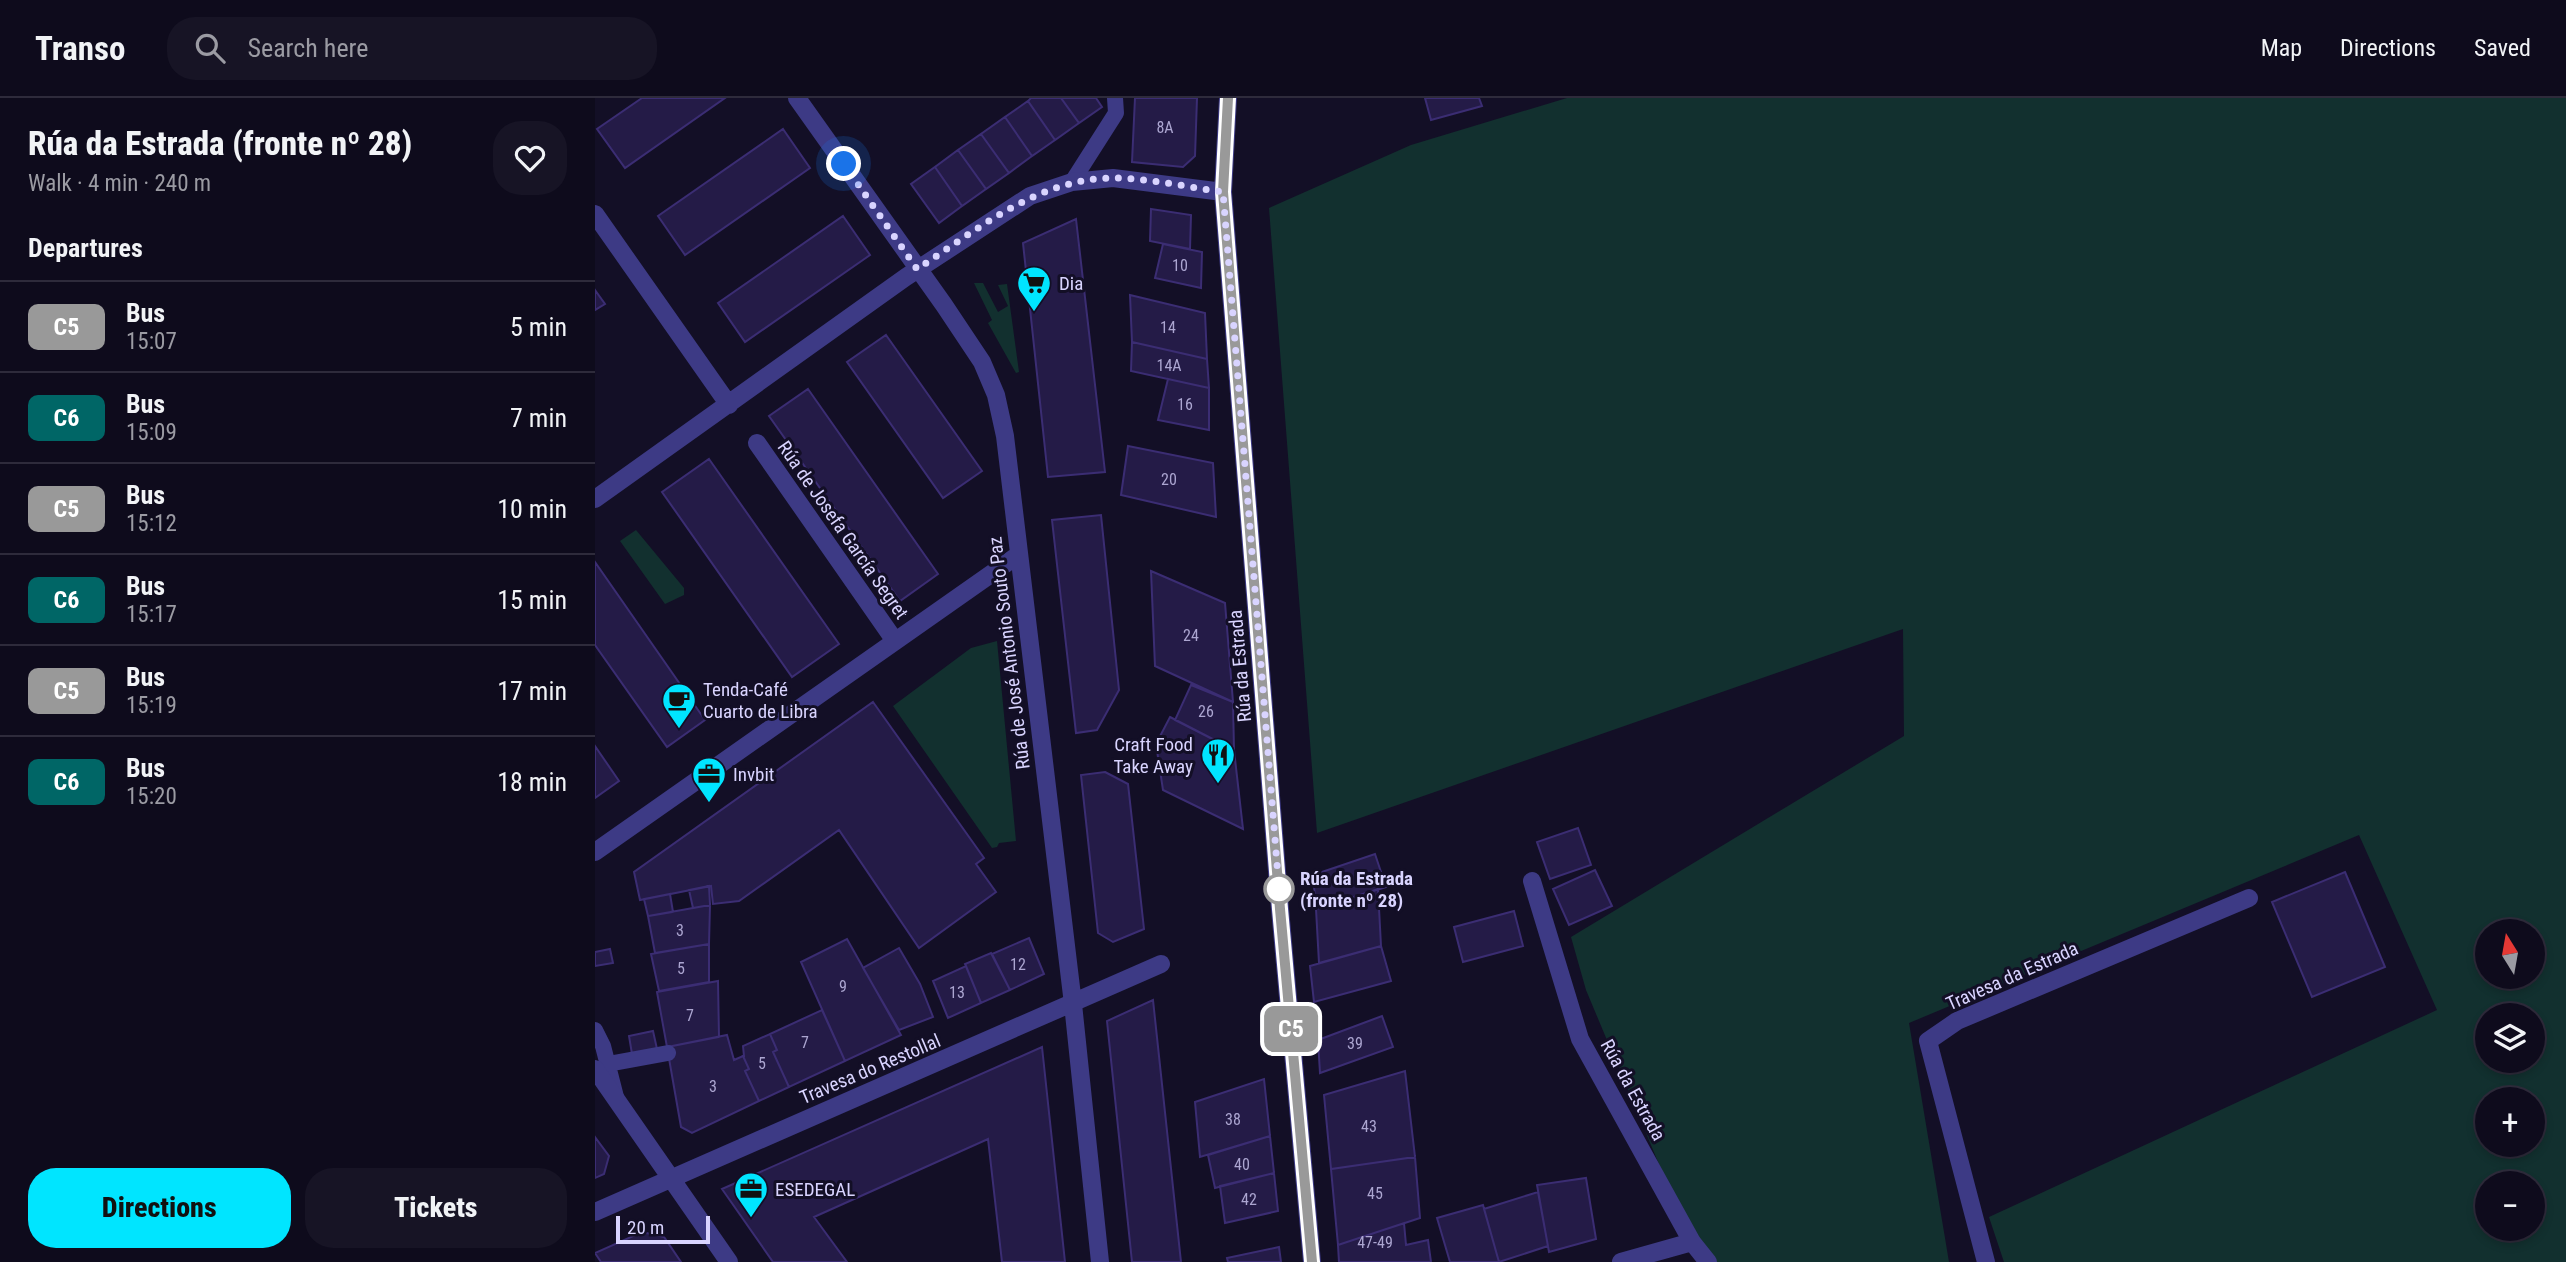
<!DOCTYPE html>
<html lang="en">
<head>
<meta charset="utf-8">
<style>
  body { margin:0; font-family:"Roboto Condensed",sans-serif; background:#171425; color:#f1f3f6; height:100vh; display:flex; flex-direction:column; font-size:26px; white-space:nowrap }
  * { box-sizing:border-box; margin:0 }
  p { font-size:23px; color:#9b9ba3 }
  .icon { flex:none; width:38px; height:38px; fill:none; stroke:currentColor; stroke-width:2; stroke-linecap:round; stroke-linejoin:round }
  .map { position:relative; flex:1; overflow:hidden }
  .panel { display:flex; flex-direction:column; background:#0e0b1c; width:595px }
  .panel>* { flex:none }
  .badge { padding:0 14px; border-radius:10px; font-size:24px; line-height:46px }
  .needle { width:46px; rotate:349deg }
  .controls { position:absolute; left:1880px; top:821px; display:grid; gap:14px }
  .controls a { display:grid; place-items:center; width:70px; height:70px; border-radius:50%; background:#0e0b1c; box-shadow:0 4px 10px #0003,0 0 0 2px #2e2b3b; font-size:35px }
  .scale { position:absolute; left:21px; bottom:18px; width:94px; box-sizing:border-box; padding-left:7px; border:4px solid #d9d4ff; border-top:0; font-size:19px; line-height:24px; white-space:nowrap; color:#d9d4ff; -webkit-text-stroke:5px #130f26; paint-order:stroke }
  .you { position:absolute; width:35px; height:35px; margin:-18px; border:5px solid #fff; border-radius:50%; background:#1a73e8; box-shadow:0 0 0 10px #1a73e833 }
  .map>.badge { position:absolute; translate:-50% -50%; box-shadow:0 0 0 4px #fff }
  h2 { padding:0 28px; font-size:26px; line-height:63px }
  .round { display:grid; place-items:center; flex:none; width:74px; height:74px; border-radius:28px; background:#171425 }
  .summary { display:flex; align-items:center; justify-content:space-between; height:119px; padding:0 28px }
  h1 { font-size:33px; font-weight:800; line-height:52px }
  .action { display:flex; gap:14px; margin-top:auto; padding:14px 28px }
  .action a { flex:1; height:80px; border-radius:28px; background:#00e5ff; color:#111; font-size:28px; font-weight:800; line-height:80px; text-align:center }
  .action a+a { background:#171425; color:#f1f3f6 }
  ul { padding:0; list-style:none }
  li { display:flex; align-items:center; gap:21px; height:91px; padding:0 28px; border-top:2px solid #2e2b3b }
  li div { flex:1 }
  li b { display:block; font-size:26px }
  li em { font-style:normal }
  li .badge { min-width:77px; font-weight:700; text-align:center }
  header { display:flex; align-items:center; gap:42px; box-sizing:border-box; height:98px; padding:0 35px; background:#0e0b1c; border-bottom:2px solid #2e2b3b }
  header strong { font-size:33px }
  nav { display:flex; gap:38px; margin-inline-start:auto; font-size:24px }
  .search { width:490px; height:63px; background:#171425; display:flex; align-items:center; gap:18px; box-sizing:border-box; padding:0 24px; border-radius:28px; color:#9b9ba3; font-size:26px }
  main { display:flex; flex:1; min-height:0 }
  .map>svg:first-child { display:block }
</style>
</head>
<body>
<header>
<strong>Transo</strong>
<div class="search"><svg class="icon" aria-label="search" viewBox="0 0 24 24"><circle cx="10" cy="10" r="6"/><path d="M15 15l6 6"/></svg>Search here</div>
<nav><a>Map</a><a>Directions</a><a>Saved</a></nav>
</header>
<main>
<section class="panel">
<div class="summary"><div><h1>Rúa da Estrada (fronte nº 28)</h1><p>Walk · 4 min · 240 m</p></div><a class="round"><svg class="icon" aria-label="heart" viewBox="0 0 24 24"><path d="M12 20l-8-8c-3-5 5-10 8-4 3-6 11-1 8 4z"/></svg></a></div>
<h2>Departures</h2>
<ul>
<li><span class="badge" style="background:#999;color:#fff">C5</span><div><b>Bus</b><p>15:07</p></div><em>5 min</em></li>
<li><span class="badge" style="background:#066;color:#fff">C6</span><div><b>Bus</b><p>15:09</p></div><em>7 min</em></li>
<li><span class="badge" style="background:#999;color:#fff">C5</span><div><b>Bus</b><p>15:12</p></div><em>10 min</em></li>
<li><span class="badge" style="background:#066;color:#fff">C6</span><div><b>Bus</b><p>15:17</p></div><em>15 min</em></li>
<li><span class="badge" style="background:#999;color:#fff">C5</span><div><b>Bus</b><p>15:19</p></div><em>17 min</em></li>
<li><span class="badge" style="background:#066;color:#fff">C6</span><div><b>Bus</b><p>15:20</p></div><em>18 min</em></li>
</ul>
<div class="action"><a>Directions</a><a>Tickets</a></div>
</section>
<div class="map">
<svg width="1971" height="1164" viewBox="0 0 1971 1164">
  <rect width="100%" height="100%" fill="#130f26"/>
  <path fill="#12302f" fill-rule="evenodd" d="M972,0H1971V1164H1409L1394,1119L1842,912L1764,737L1314,925L1354,1164H1105L991,892L976,839L1309,638L1308,531L722,735L674,110L816,47ZM1892,833H1937V878H1892ZM1892,917H1937V962H1892ZM1892,1001H1937V1046H1892ZM1892,1085H1937V1130H1892Z
    M379,185H388L403,214L413,208L403,187L412,186L424,274L421,275L393,225L397,222Z
    M41,432L89,490V497L70,506L25,443Z
    M402,543L421,743L404,745L402,749L397,750L298,608L376,550Z"/>
  <path fill="#241b47" stroke="#3b2d73" stroke-width="2" d="M47,0H130L30,70L2,31Z
    M436,0H466L484,25L460,42L433,3Z
    M466,0H501L507,9L484,25Z
    M540,0H602L600,58L588,69L537,64Z
    M830,0H884L887,8L836,22Z
    M433,3L460,42L437,58L410,19Z
    M410,19L437,58L414,75L386,36Z
    M188,31L215,70L90,157L63,118Z
    M386,36L414,75L391,91L363,52Z
    M363,52L391,91L367,108L340,69Z
    M340,69L367,108L344,125L316,86Z
    M556,111L596,117L595,151L555,143Z
    M248,118L275,157L150,244L123,205Z
    M481,121L510,374L453,379L428,145Z
    M568,146L607,154L606,190L560,180Z
    M0,192L10,206L0,212Z
    M535,197L610,215L612,261L537,244Z
    M291,237L387,373L348,400L252,264Z
    M537,244L612,261L614,290L536,273Z
    M573,281L614,290V332L563,322Z
    M213,291L343,476L305,503L174,318Z
    M533,348L618,365L621,419L526,397Z
    M114,361L244,546L197,579L67,394Z
    M506,417L524,592L502,632L481,635L457,422Z
    M0,464L110,622L72,649L0,547Z
    M556,473L630,505L638,604L560,568Z
    M596,587L638,604L639,652L580,622Z
    M278,604L389,760L381,766L401,794L324,850L244,732L144,803L118,806L116,788L45,802L39,774Z
    M575,619L639,652L648,731L568,692L561,646Z
    M0,648L24,683L0,700Z
    M510,674L533,686L549,831L518,844L503,835L486,677Z
    M983,730L996,767L955,781L942,744Z
    M780,756L791,789L721,811L718,777Z
    M1000,772L1017,808L974,827L958,791Z
    M1750,774L1790,869L1717,899L1677,804Z
    M114,788L115,807L98,810L94,792Z
    M783,791L786,848L724,865L721,811Z
    M75,796L78,814L53,818L49,801Z
    M115,807L114,846L60,855L53,818Z
    M919,813L928,848L868,864L859,829Z
    M434,840L449,876L415,892L397,856Z
    M252,841L306,937L250,963L206,864Z
    M114,846V884L64,893L56,856Z
    M786,848L796,883L719,904L715,868Z
    M304,850L325,886L338,919L304,932L268,870Z
    M15,851L18,865L0,868V854Z
    M396,855L415,892L386,905L370,866Z
    M371,868L386,905L353,920L338,883Z
    M123,883L124,939L72,949L62,894Z
    M558,902L586,1164H537L512,923Z
    M227,912L250,963L194,989L178,954L182,952L175,936Z
    M787,918L798,949L725,975L723,942Z
    M58,933L62,951L37,956L34,938Z
    M175,936L182,952L178,954L194,989L164,1003L150,973L154,971L148,958H149L148,948Z
    M132,937L139,962L148,958L154,971L150,973L164,1003L97,1035L86,1029L72,949Z
    M447,949L470,1164H407L393,1041L219,1119L252,1164H178L127,1091Z
    M810,973L820,1059L736,1071L729,997Z
    M669,981L675,1038L605,1059L600,1004Z
    M675,1038L679,1075L620,1090L613,1057Z
    M0,1039L14,1058L9,1076L0,1080Z
    M820,1059L825,1120L743,1147L736,1071Z
    M679,1075L683,1113L630,1125L625,1088Z
    M991,1080L1001,1141L954,1154L942,1087Z
    M943,1094L953,1148L904,1164L889,1111Z
    M888,1107L904,1164H855L842,1120Z
    M809,1125L811,1147L833,1142L836,1164H744L743,1147Z
    M47,1134L69,1139L86,1164H6L0,1155Z
    M684,1149L686,1164H633L632,1160Z"/>
  <g fill="none" stroke-linecap="round" stroke-linejoin="round">
    <path stroke="#3d3a85" stroke-width="16" d="M477,84L521,15L520,0
      M0,932L8,948L21,999
      M13,966L73,955"/>
    <path stroke="#3d3a85" stroke-width="18" d="M202,0L349,207L387,264L401,297L410,338L478,906L505,1164
      M633,0L628,94L685,811L717,1164
      M0,116L134,307
      M162,345L300,543
      M0,401L311,179L435,98L477,84L518,80L628,94
      M0,754L423,457
      M937,783L985,941L1097,1144L1113,1164
      M0,971L134,1164
      M0,1114L566,866
      M1026,1164L1097,1144
      M1391,1164L1333,943L1362,923L1654,800"/>
  </g>
  <g fill="none" stroke-linecap="round" stroke-linejoin="round">
    <g stroke="#fff" stroke-width="16">
      <path id="line" d="M633,0L628,94L685,811L717,1164"/>
    </g>
    <use href="#line" stroke="#999" stroke-width="10"/>
    <path stroke="#d9d4ff" stroke-width="7" stroke-dasharray="0 12.6" d="M249,66L322,171C382,132 442,81 517,80C553,80 592,89 628,94L684,791"/>
  </g>
  <defs>
    <g id="supermarket-pin" transform="scale(1.75)"><path d="M0 17L-7.5 6A9.5 9.5 0 1 1 7.5 6Z" fill="#00e5ff" stroke="#130f26"/><path d="M-6-5.5h2.5l.6 2H6L4.5 2H-2.5L-4.4-4H-6ZM-1.5 3.2a1.3 1.3 0 1 0 .1 0ZM3 3.2a1.3 1.3 0 1 0 .1 0Z" fill="#111"/></g>
    <g id="cafe-pin" transform="scale(1.75)"><path d="M0 17L-7.5 6A9.5 9.5 0 1 1 7.5 6Z" fill="#00e5ff" stroke="#130f26"/><path d="M-5.5-4.5H6V0H3Q3 3.5 0 3.5H-2.5Q-5.5 3.5-5.5 0ZM3-3.2v2h1.7v-2ZM-6 4.5H4V6H-6Z" fill="#111"/></g>
    <g id="restaurant-pin" transform="scale(1.75)"><path d="M0 17L-7.5 6A9.5 9.5 0 1 1 7.5 6Z" fill="#00e5ff" stroke="#130f26"/><path d="M-5-6h1v4h1v-4h1v4h1v-4h1v5L-1.5 .5V6h-2V.5L-5-1ZM5-6V6H3V1.5H1.5Q1.5-4 5-6Z" fill="#111"/></g>
    <g id="office-pin" transform="scale(1.75)"><path d="M0 17L-7.5 6A9.5 9.5 0 1 1 7.5 6Z" fill="#00e5ff" stroke="#130f26"/><path d="M-6-3h4V-5.5h4V-3h4V5H-6ZM-1-4.5V-3h2v-1.5ZM-6 0V1H6V0Z" fill="#111"/></g>
  </defs>
  <g fill-rule="evenodd">
    <use href="#supermarket-pin" x="439" y="185"/>
    <use href="#cafe-pin" x="84" y="602"/>
    <use href="#restaurant-pin" x="623" y="657"/>
    <use href="#office-pin" x="114" y="676"/>
    <use href="#office-pin" x="156" y="1091"/>
  </g>
  <circle fill="#fff" stroke="#999" stroke-width="3.5" cx="684" cy="791" r="14"/>
  <g text-anchor="middle" dominant-baseline="central" stroke-width="6" stroke-linejoin="round" paint-order="stroke">
    <g font-size="16" fill="#aca6d1">
      <text x="570" y="29">8A</text>
      <text x="585" y="167">10</text>
      <text x="573" y="229">14</text>
      <text x="574" y="267">14A</text>
      <text x="590" y="306">16</text>
      <text x="574" y="381">20</text>
      <text x="596" y="537">24</text>
      <text x="611" y="613">26</text>
      <text x="85" y="832">3</text>
      <text x="423" y="866">12</text>
      <text x="86" y="870">5</text>
      <text x="248" y="888">9</text>
      <text x="362" y="894">13</text>
      <text x="95" y="917">7</text>
      <text x="210" y="944">7</text>
      <text x="760" y="945">39</text>
      <text x="167" y="965">5</text>
      <text x="118" y="988">3</text>
      <text x="638" y="1021">38</text>
      <text x="774" y="1028">43</text>
      <text x="647" y="1066">40</text>
      <text x="780" y="1095">45</text>
      <text x="654" y="1101">42</text>
      <text x="780" y="1144">47-49</text>
    </g>
    <g font-size="19" fill="#d9d4ff" stroke="#130f26" text-anchor="start">
      <text x="464" y="185">Dia</text>
      <text x="108" y="591">Tenda-Café<tspan x="108" dy="22">Cuarto de Libra</tspan></text>
      <text x="598" y="646" text-anchor="end">Craft Food<tspan x="598" dy="22">Take Away</tspan></text>
      <text x="138" y="676">Invbit</text>
      <text x="180" y="1091">ESEDEGAL</text>
    </g>
    <g font-size="19" fill="#d9d4ff" stroke="#130f26">
      <text transform="translate(248 432) rotate(55)">Rúa de Josefa García Segret</text>
      <text transform="translate(414 555) rotate(-97)">Rúa de José Antonio Souto Paz</text>
      <text transform="translate(645 568) rotate(-95)">Rúa da Estrada</text>
      <text transform="translate(1417 878) rotate(-24)">Travesa da Estrada</text>
      <text transform="translate(275 971) rotate(-23)">Travesa do Restollal</text>
      <text transform="translate(1038 992) rotate(61)">Rúa da Estrada</text>
    </g>
    <g font-size="19" font-weight="bold" fill="#d9d4ff" stroke="#130f26" text-anchor="start">
      <text x="705" y="780">Rúa da Estrada<tspan x="705" dy="22">(fronte nº 28)</tspan></text>
    </g>
  </g>
</svg>
<div class="controls">
<a><svg class="needle" viewBox="-14 -14 28 28"><path d="M0-13l5 13h-10z" fill="#e53935"/><path d="M0 13l5-13h-10z" fill="#9b9ba3"/></svg></a>
<a><svg class="icon" aria-label="layers" viewBox="0 0 24 24"><path d="M12 4l9 5-9 5-9-5zM3 14l9 5 9-5"/></svg></a>
<a>+</a>
<a>−</a>
</div>
<div class="scale">20 m</div>
<div class="you" style="left:249px;top:66px"></div>
<b class="badge" style="left:696px;top:931px;background:#999;color:#fff">C5</b>
</div>
</main>
</body>
</html>
